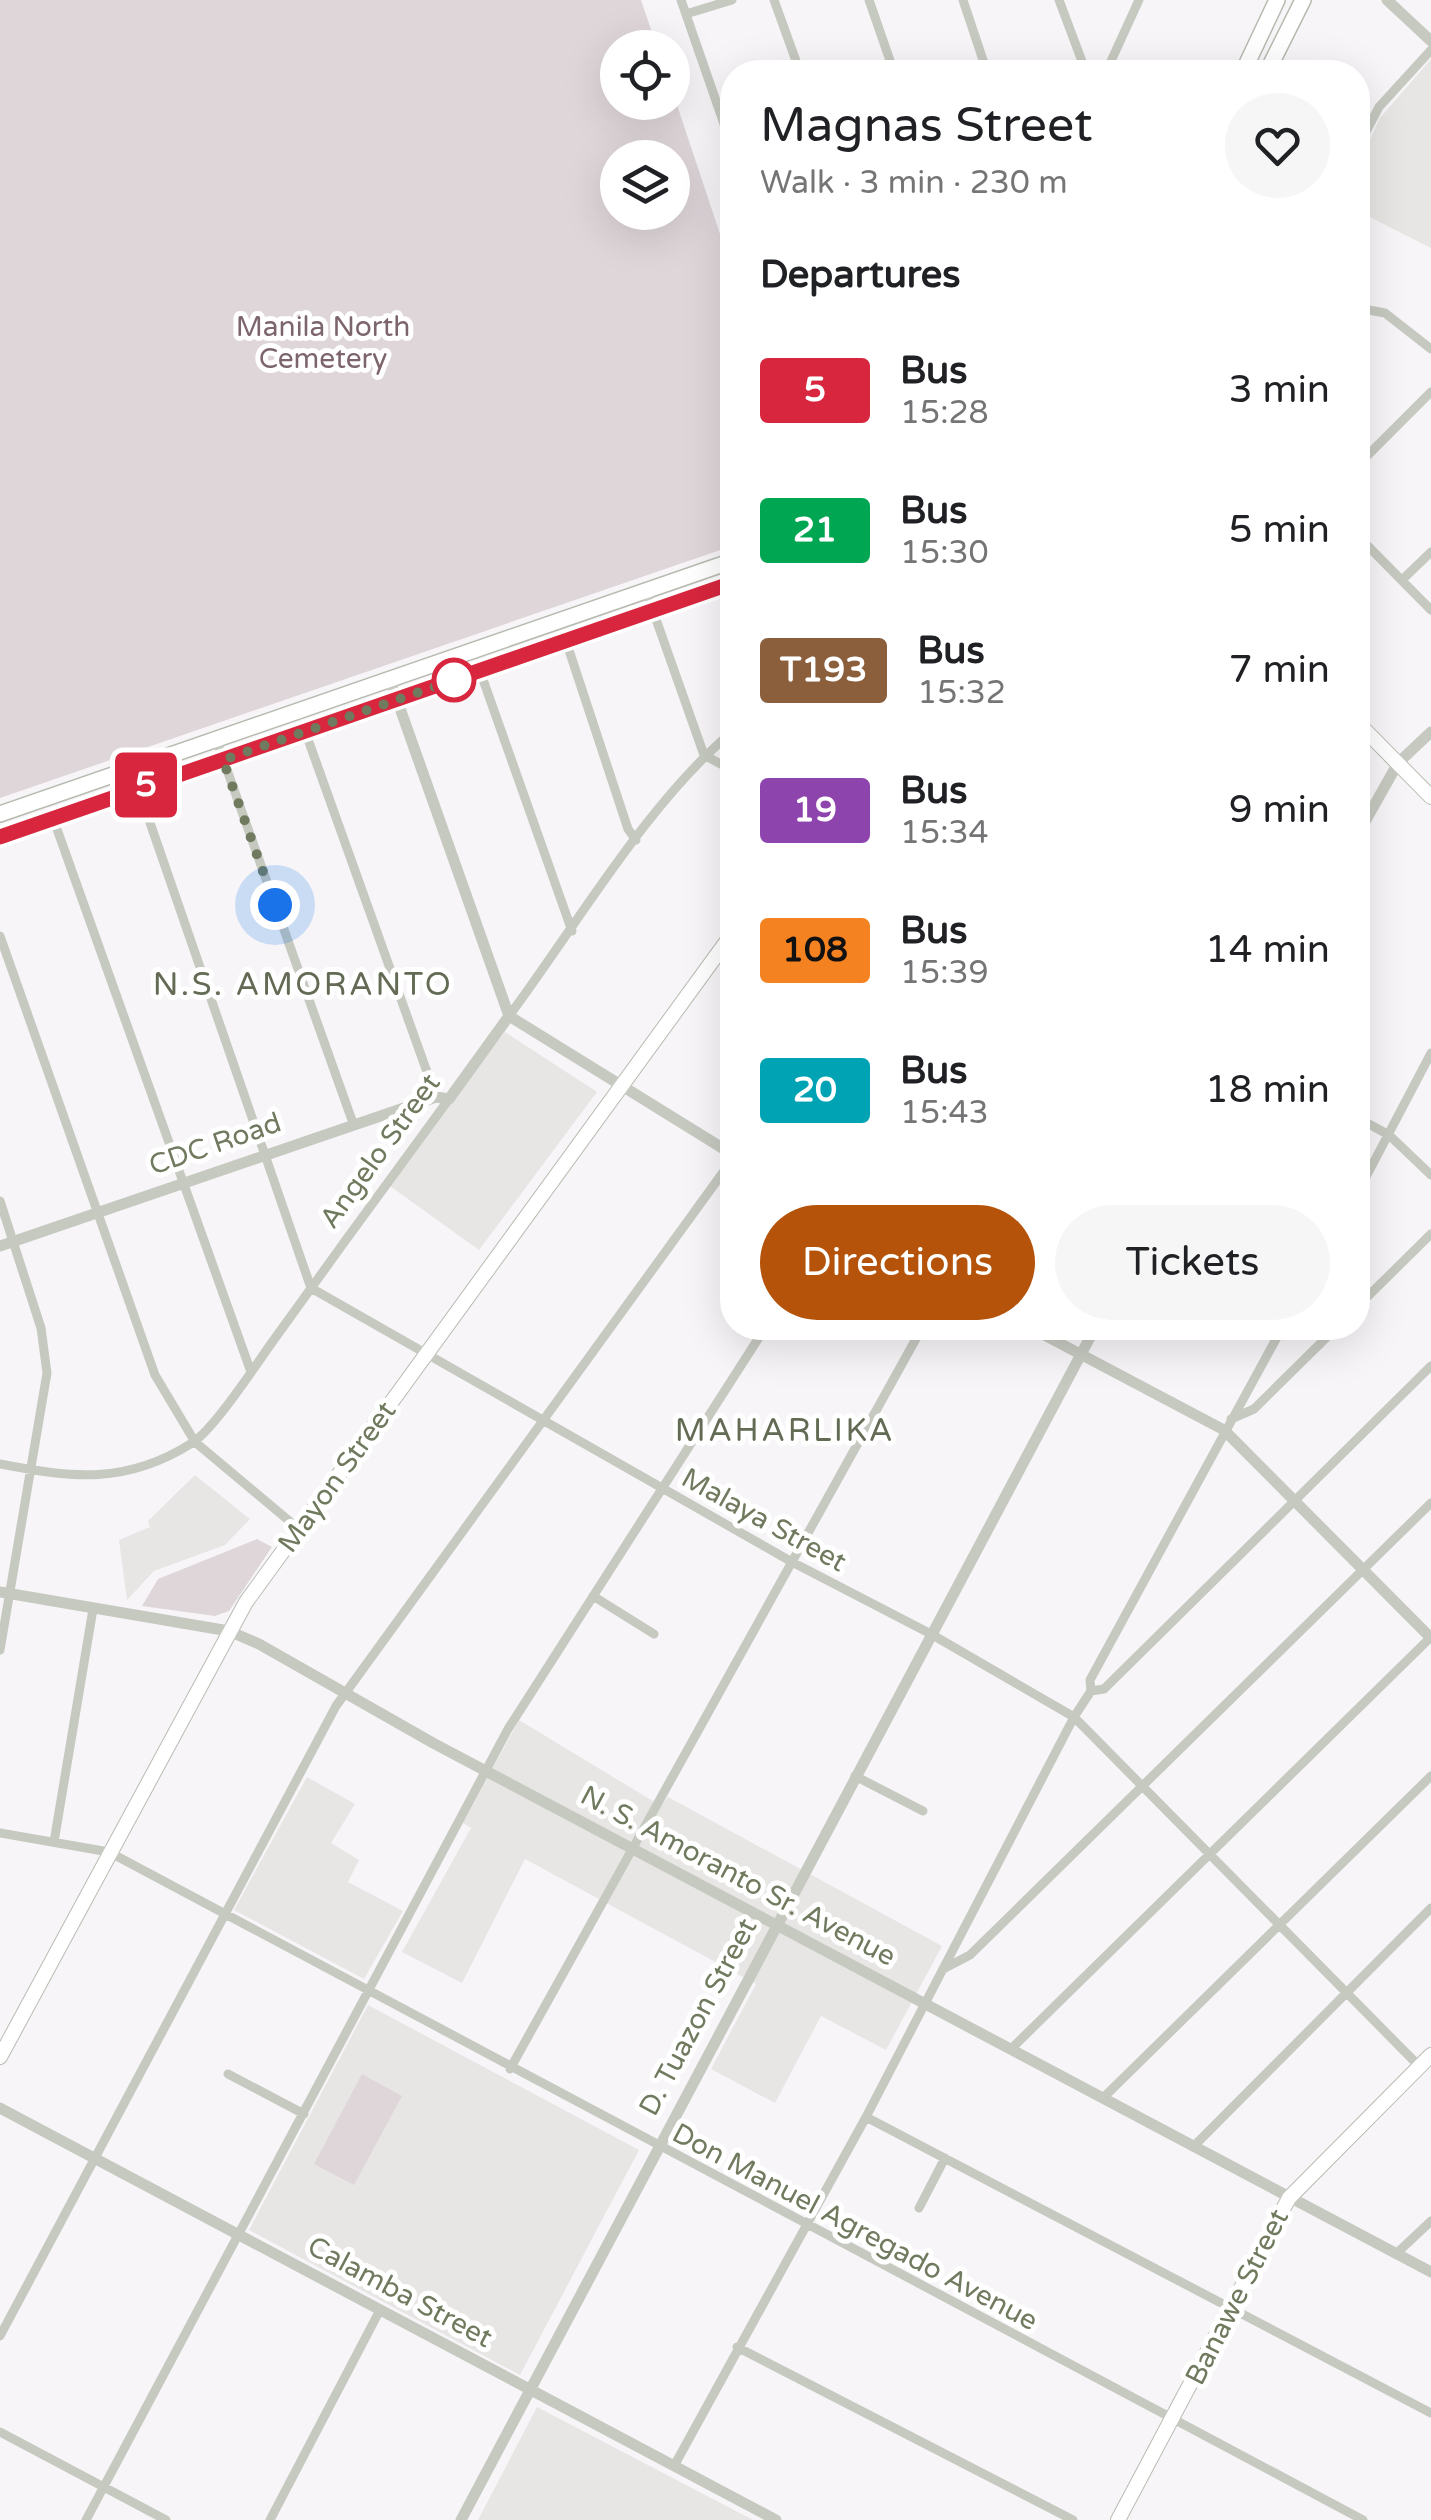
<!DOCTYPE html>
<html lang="en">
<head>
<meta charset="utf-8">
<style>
  body { margin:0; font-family:"Varela Round",sans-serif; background:#f6f6f6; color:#202124; height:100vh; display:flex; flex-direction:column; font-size:38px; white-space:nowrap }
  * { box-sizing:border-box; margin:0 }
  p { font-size:32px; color:#757577 }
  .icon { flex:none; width:55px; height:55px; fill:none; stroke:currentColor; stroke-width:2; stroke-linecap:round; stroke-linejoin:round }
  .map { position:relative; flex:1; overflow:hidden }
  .panel { position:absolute; left:720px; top:60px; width:650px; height:1280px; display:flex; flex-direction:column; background:#fff; border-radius:40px; box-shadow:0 10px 40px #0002 }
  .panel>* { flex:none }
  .badge { padding:0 20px; border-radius:8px; font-size:35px; line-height:65px }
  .controls { position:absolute; left:600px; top:30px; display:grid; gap:20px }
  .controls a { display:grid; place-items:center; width:90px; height:90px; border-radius:50%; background:#fff; box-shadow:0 10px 40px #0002; font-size:50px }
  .you { position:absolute; width:50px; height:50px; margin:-25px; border:8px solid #fff; border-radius:50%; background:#1a73e8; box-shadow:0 0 0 15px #1a73e833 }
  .map>.badge { position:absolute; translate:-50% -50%; box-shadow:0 0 0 5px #fff }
  h2 { padding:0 40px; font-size:38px; line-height:90px }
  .round { display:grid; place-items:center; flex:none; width:105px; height:105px; border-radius:52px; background:#f6f6f6 }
  .head { display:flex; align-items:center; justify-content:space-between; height:170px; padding:0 40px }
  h1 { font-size:48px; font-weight:600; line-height:75px }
  .primary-button { display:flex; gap:20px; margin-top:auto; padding:20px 40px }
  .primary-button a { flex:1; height:115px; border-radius:60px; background:#b45309; color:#fff; font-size:40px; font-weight:600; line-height:115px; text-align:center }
  .primary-button a+a { background:#f6f6f6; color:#202124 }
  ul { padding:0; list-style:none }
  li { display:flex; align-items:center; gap:30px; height:140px; padding:0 40px }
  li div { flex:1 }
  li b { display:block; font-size:38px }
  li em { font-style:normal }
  li .badge { min-width:110px; font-weight:700; text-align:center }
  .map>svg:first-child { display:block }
</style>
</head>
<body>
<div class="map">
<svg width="1431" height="2520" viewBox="0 0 1431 2520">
  <rect width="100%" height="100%" fill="#f7f5f8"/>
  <path fill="#e7e6e5" d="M1431,59V248L1358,211V165L1380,118Z
    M505,1032L597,1092L479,1250L387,1184Z
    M195,1475L250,1519L225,1545L154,1571L127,1600L119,1540L150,1527L148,1521Z
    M519,1720L661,1806L668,1797L942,1946L886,2050L821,2016L775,2103L711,2069L756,1984L525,1859L462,1983L402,1952L471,1828L463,1823Z
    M307,1777L355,1804L331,1843L359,1860L348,1882L403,1911L364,1979L234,1910Z
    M368,2005L639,2150L520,2375L249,2230Z
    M537,2407L753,2520H478Z"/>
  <path fill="#dfd6da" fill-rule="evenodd" d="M0,0H641L657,47L618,48V102H672L673,93L732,270V546L0,798ZM618,158H672V212H618Z
    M257,1539L272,1547L229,1611L215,1616L142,1606L158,1579Z
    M362,2074L402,2096L354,2185L314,2164Z"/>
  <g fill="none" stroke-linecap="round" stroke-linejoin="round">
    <g stroke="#b8bcb0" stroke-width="16">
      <path id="secondary" d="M1358,723L1431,797
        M0,2057L246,1602L732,934
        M1118,2520L1289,2198L1431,2055"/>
    </g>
    <g stroke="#b6baaf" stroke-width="18">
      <path id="primary" d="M1243,72L1277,0
        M1267,72L1303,0
        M0,814L732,561
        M0,837L732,583"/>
    </g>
    <path stroke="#c6c9c0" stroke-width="9" d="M681,0L732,147
      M774,0L800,72
      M869,0L894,72
      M963,0L987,72
      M1059,0L1086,72
      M686,14L732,0
      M1106,72L1139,0
      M1358,147L1379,107L1431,50
      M1358,308L1385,313L1431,349
      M1358,465L1431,392
      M1358,536L1431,610
      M1402,580L1431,552
      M646,591L704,755L732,770
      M566,641L628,829L636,840
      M480,671L572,931
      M305,731L436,1097
      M216,739L353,1123
      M138,788L311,1288L792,1562L931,1634L1074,1717L1419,2066
      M53,818L251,1372
      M0,936L155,1375L195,1442L300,1530
      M509,1016C576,926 648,802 732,732
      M1358,1118L1389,1135L1431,1175
      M1358,1192L1431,1053
      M0,1201L41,1328L47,1373L0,1650
      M1358,1306L1431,1234
      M1231,1419L1254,1409L1336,1328
      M0,1464C72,1478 126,1485 192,1443C215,1428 255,1366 273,1341C331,1260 390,1179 449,1099
      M593,1596L654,1634
      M1091,1691L1104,1689L1431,1366
      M855,1776L923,1811
      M0,1833L109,1852L1363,2520
      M54,1842L93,1609
      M945,1968L970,1955L1431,1503
      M1011,2049L1431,1637
      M510,2069L922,1328
      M228,2074L304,2114
      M1103,2098L1431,1776
      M866,2117L1431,2413
      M1193,2147L1431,1908
      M919,2208L945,2158
      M1397,2253L1431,2221
      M0,2336L336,1706L732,1160
      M737,2347L1073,2520
      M0,2432L166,2520
      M674,2466L866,2117L1074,1717L1091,1691L1090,1680L1282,1328
      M86,2520L508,1729L765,1328
      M270,2520L380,2310"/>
    <path stroke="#c6c9c0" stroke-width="11" d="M1387,0L1431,41
      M390,680L509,1016L732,1154
      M1358,834L1398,763L1431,732
      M0,1246L436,1097L449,1099L509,1016
      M1031,1328L1224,1430L1431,1638
      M0,1592L229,1631L259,1644L433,1743L1431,2272
      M0,2108L776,2520
      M461,2520L1095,1328"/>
    <use href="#secondary" stroke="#fff" stroke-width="14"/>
    <use href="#primary" stroke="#fff" stroke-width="15"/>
  </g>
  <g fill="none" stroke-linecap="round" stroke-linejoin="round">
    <g stroke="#fff" stroke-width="22">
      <path id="line" d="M0,837L732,583"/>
    </g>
    <use href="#line" stroke="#d7263d" stroke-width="15"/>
    <path stroke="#707a5e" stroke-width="10" stroke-dasharray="0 18" d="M275,905L223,760L454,680"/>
  </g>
  <circle fill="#fff" stroke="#d7263d" stroke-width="5" cx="454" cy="680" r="20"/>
  <g text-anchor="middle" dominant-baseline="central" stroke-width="10" stroke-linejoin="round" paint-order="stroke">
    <g font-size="28" fill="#7d656c" stroke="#fff">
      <text x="323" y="327">Manila North<tspan x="323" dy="32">Cemetery</tspan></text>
    </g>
    <g font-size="28" fill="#707a5e" stroke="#fff">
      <text transform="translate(215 1144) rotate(-19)">CDC Road</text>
      <text transform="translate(380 1151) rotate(-54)">Angelo Street</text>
      <text transform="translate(337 1477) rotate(-54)">Mayon Street</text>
      <text transform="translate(764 1520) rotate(29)">Malaya Street</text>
      <text transform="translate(738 1876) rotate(28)">N. S. Amoranto Sr. Avenue</text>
      <text transform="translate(698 2017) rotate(-62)">D. Tuazon Street</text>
      <text transform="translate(855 2227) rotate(28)">Don Manuel Agregado Avenue</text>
      <text transform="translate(400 2292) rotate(28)">Calamba Street</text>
      <text transform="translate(1237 2297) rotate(-63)">Banawe Street</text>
    </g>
    <g font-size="32" letter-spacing="2.5" fill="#636b54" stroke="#fff">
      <text x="303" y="985">N.S. AMORANTO</text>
      <text x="785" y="1431">MAHARLIKA</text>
    </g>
  </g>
</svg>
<div class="controls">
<a><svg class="icon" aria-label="locate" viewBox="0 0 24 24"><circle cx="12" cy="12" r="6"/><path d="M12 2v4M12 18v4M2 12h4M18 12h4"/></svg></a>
<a><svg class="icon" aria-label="layers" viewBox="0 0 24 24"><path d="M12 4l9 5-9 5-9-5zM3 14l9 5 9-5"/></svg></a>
</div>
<div class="you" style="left:275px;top:905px"></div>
<b class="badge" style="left:146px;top:785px;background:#d7263d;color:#fff">5</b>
<section class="panel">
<div class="head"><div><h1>Magnas Street</h1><p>Walk · 3 min · 230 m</p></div><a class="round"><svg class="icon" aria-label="heart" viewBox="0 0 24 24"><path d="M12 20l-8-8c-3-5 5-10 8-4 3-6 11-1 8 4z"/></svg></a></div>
<h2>Departures</h2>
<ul>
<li><span class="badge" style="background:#d7263d;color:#fff">5</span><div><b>Bus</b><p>15:28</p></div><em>3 min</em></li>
<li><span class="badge" style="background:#00a651;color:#fff">21</span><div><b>Bus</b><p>15:30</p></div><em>5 min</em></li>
<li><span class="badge" style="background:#8b5e3c;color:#fff">T193</span><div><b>Bus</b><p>15:32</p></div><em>7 min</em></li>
<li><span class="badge" style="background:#8e44ad;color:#fff">19</span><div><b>Bus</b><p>15:34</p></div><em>9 min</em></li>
<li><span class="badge" style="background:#f58220;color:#111">108</span><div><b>Bus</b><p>15:39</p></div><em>14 min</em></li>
<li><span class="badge" style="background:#00a3b4;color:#fff">20</span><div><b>Bus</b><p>15:43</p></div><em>18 min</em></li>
</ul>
<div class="primary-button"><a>Directions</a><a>Tickets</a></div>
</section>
</div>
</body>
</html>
